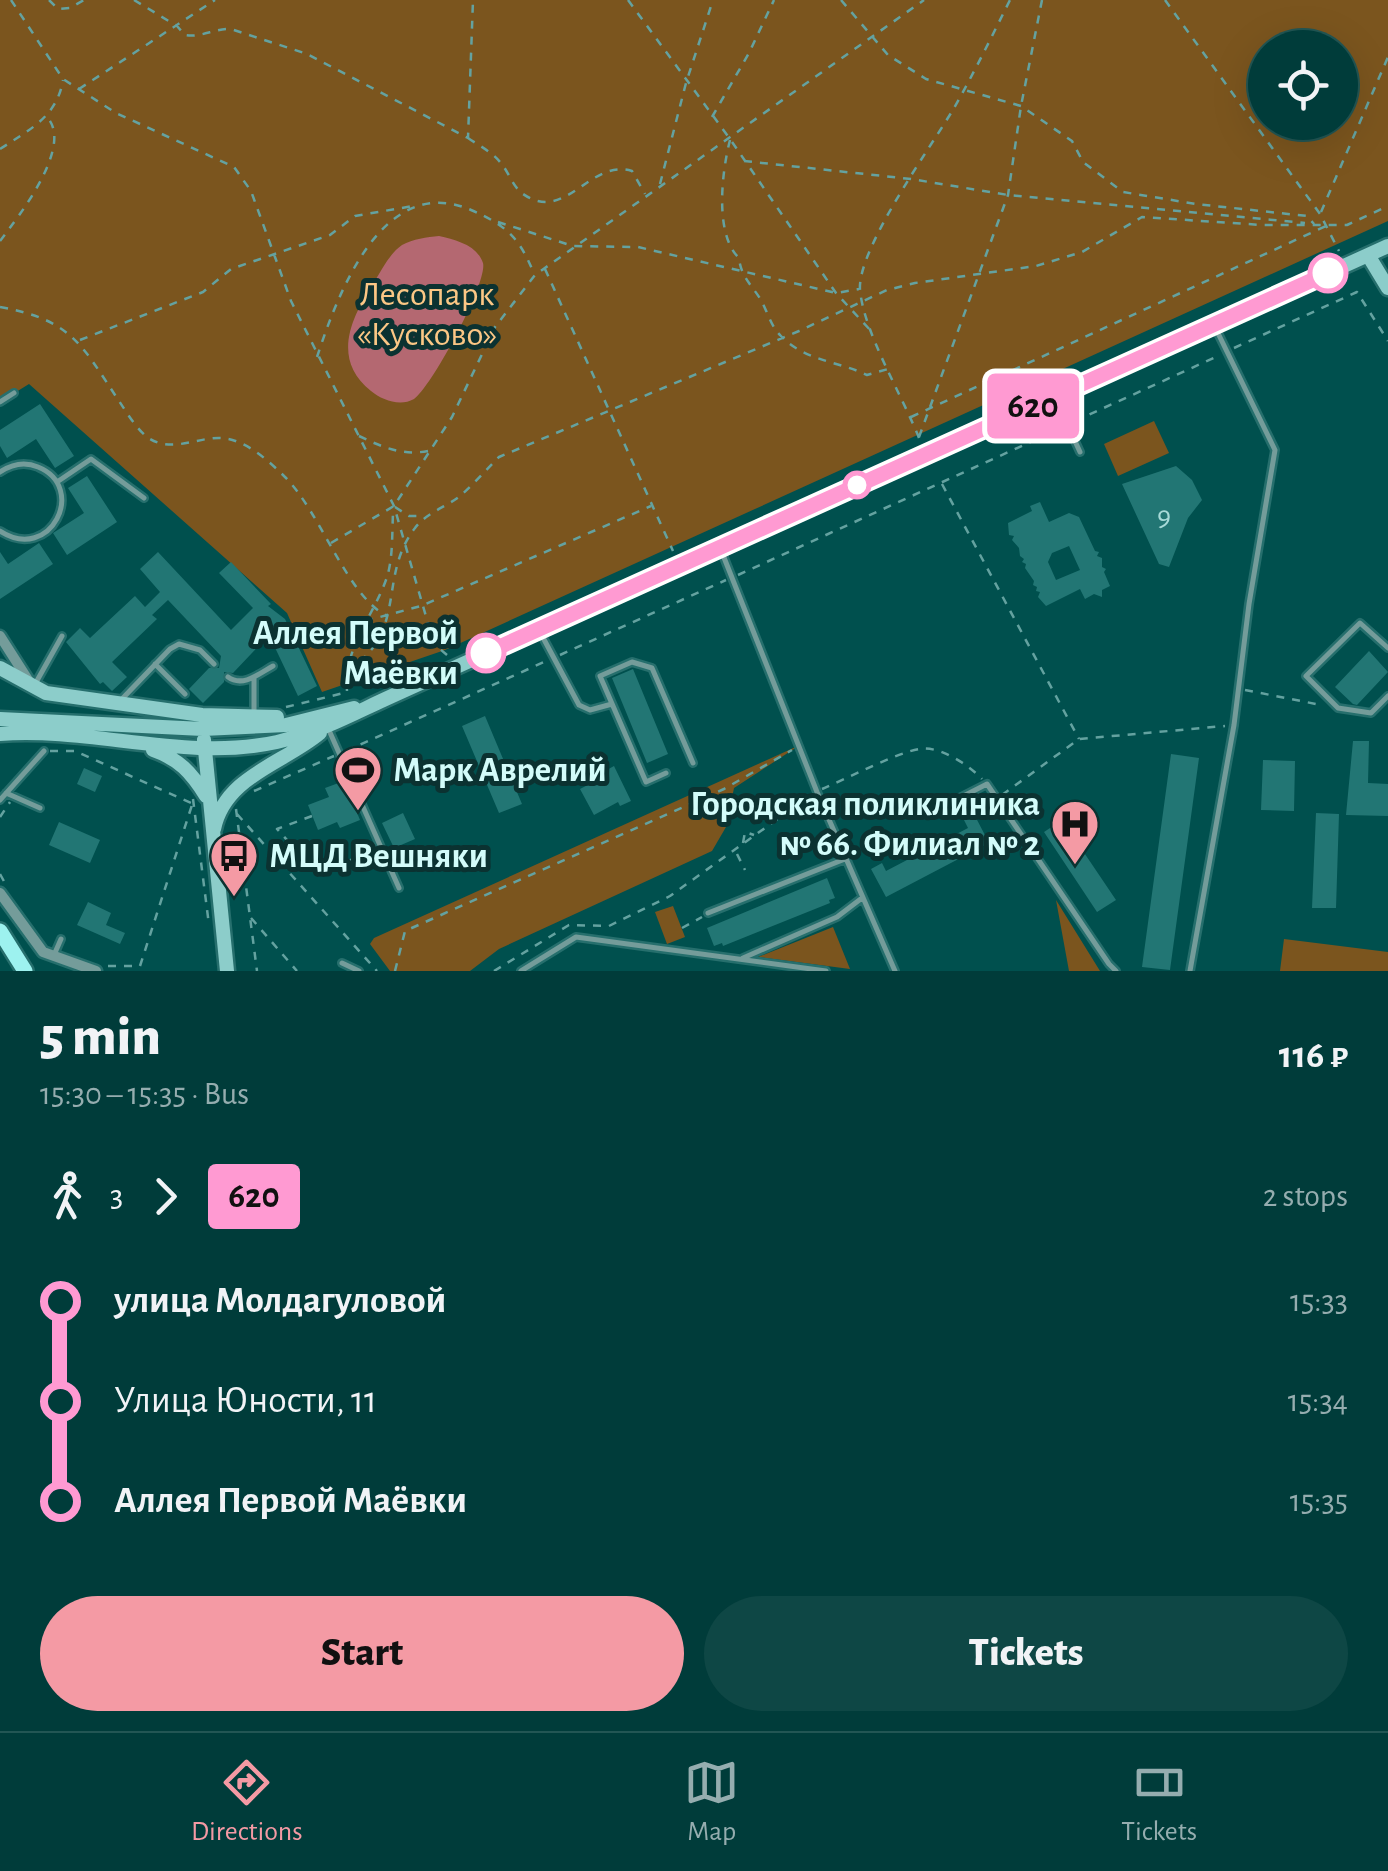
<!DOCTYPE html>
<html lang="en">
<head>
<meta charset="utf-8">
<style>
  body { margin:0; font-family:"Alegreya Sans",sans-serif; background:#0e4745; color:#f1f3f6; height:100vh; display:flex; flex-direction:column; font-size:38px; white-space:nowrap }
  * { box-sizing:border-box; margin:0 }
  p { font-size:32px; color:#95adaf }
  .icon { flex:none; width:55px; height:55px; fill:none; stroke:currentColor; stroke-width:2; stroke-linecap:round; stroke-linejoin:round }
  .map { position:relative; height:971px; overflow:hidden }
  .sheet { display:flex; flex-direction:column; background:#003c3a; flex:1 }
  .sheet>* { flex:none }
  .badge { padding:0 20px; border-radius:8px; font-size:35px; line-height:65px }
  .controls { position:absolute; left:1248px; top:30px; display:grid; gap:20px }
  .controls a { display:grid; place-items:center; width:110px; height:110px; border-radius:50%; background:#003c3a; box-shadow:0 10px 40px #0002,0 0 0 2px #225654; font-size:50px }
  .map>.badge { position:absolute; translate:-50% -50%; box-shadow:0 0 0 5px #fff }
  .legs { display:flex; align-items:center; gap:15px; height:110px; padding:0 40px; font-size:32px }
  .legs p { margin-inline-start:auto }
  .overview { display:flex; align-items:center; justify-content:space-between; height:170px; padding:0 40px }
  h1 { font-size:55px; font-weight:800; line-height:75px }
  .button { display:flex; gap:20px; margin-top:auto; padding:20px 40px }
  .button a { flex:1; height:115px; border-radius:60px; background:#f49aa4; color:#111; font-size:40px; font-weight:800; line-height:115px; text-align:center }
  .button a+a { background:#0e4745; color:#f1f3f6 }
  ul { padding:0 40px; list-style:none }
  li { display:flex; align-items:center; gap:35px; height:100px; font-size:38px }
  li i { display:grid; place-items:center; width:15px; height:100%; margin:0 12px; background:currentColor }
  li i::after { content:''; width:25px; height:25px; margin:-12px; border:8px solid; border-radius:50%; background:#003c3a }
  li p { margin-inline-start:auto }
  li:first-child i { background:linear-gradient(#0000 50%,currentColor 0) }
  li:last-child i { background:linear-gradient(currentColor 50%,#0000 0) }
  .dock { display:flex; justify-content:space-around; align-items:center; height:140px; border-top:2px solid #225654; background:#003c3a; font-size:28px; color:#95adaf }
  .dock a { display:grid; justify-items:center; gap:5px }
  .dock .active { color:#f49aa4 }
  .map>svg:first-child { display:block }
</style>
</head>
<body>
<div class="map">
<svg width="1388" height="971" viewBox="0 0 1388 971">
  <rect width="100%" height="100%" fill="#00504e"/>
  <path fill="#7b551e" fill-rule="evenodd" d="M0,0H1388V221L445,650L322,692L287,613L29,384L0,402ZM1265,48H1340V122H1265Z
    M1154,421L1169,453L1118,476L1104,444Z
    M800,745L734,788L726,827L712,851L499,949L470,971H390L370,944L374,938Z
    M1056,900L1100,971H1069Z
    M673,906L685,937L667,944L655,912Z
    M833,927L850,969L758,957Z
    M1284,939L1388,952V971H1280Z"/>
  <path fill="#b46871" d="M439,236C456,240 477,245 483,263C488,282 431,388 414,399C400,407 382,400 371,391C331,359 351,318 374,282C382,270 389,254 402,245C413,239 427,237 439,236Z"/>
  <path fill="#227674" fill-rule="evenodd" d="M40,404L74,456L55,468L36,439L7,458L0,446V430Z
    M1176,466L1192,480L1202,500L1188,518L1169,567L1159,564L1122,484Z
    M87,476L117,522L67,555L53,533L84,513L68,488Z
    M1040,502L1049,522L1069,513L1079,517L1095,551L1099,552L1097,556L1102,558V567L1106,569L1104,572L1110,586L1102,590V597L1094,594L1085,599L1080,589L1046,606L1038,597L1040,592L1036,591L1037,587L1033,585L1034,581L1025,568L1026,564L1022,562L1024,559L1020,556L1019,548L1012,540L1014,536L1009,535L1008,523L1032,511L1030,506ZM1069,546L1080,570L1056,580L1048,562L1052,553Z
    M39,543L53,564L0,599V552L8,564Z
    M158,552L231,630L253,608L219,573L231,562L271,604L268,606L285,619L317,686L298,696L269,635L233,673L224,672V682L203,703L189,689L209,668H219L221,656L168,600L152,615L157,619L112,662L127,677L112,691L103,682L100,684L66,642L80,628L90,638L135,596L145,607L160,592L140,569Z
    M1369,651L1388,672L1357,705L1353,704L1335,687Z
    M633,669L668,754L647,763L612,678Z
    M485,716L522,804L499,813L462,726Z
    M1353,741H1369L1368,783L1388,784V816L1346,815Z
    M1171,754L1199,758L1170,970L1142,967Z
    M1263,760L1295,761L1294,811L1261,810Z
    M614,766L631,801L620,806L618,802L594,815L580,789L605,776L603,772Z
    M84,768L102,776L95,792L77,784Z
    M344,781L360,820L340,828L337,822L318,830L308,805L329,797L325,788Z
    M403,813L415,839L394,848L382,823Z
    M1316,813L1339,814L1336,908H1312Z
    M974,814L989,843L886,897L871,869L882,863L886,871L968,828L964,820Z
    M1062,820L1116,900L1097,912L1044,832Z
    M59,822L100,840L90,863L49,845Z
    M827,878L835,898L829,900L830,903L723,946L722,943L714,946L707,928Z
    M88,902L111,913L106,925L125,933L120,944L77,925Z"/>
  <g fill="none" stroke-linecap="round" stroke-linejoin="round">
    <g stroke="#266f6d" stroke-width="10">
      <path id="lane" d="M1056,400L1080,452
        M0,402L14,393
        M0,472C12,464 24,461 38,467C88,487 51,564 0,531
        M57,482L91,459L144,498
        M721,550L817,792L895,971
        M540,632L579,705L590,710L612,704
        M1388,648L1360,623L1306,676L1338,708L1371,713L1388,696
        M155,664L185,694
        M228,677C243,688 260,673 273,666
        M254,677V714
        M34,686L62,636
        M121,700L170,649L179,644L200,650L214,664
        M328,728L399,888
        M666,773L646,782L600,676L632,662L652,668L693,763
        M6,793L40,808
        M0,800L44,751
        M932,812L987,784L1109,964L1116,971
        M708,913L845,859
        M54,955L61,939
        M743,958L837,917L862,898
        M342,963L359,971
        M521,971L576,937L826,971
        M1190,971L1234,725L1249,604L1275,450L1214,325"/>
    </g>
    <g stroke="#266f6d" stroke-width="15">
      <path id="street" d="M0,636L30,683
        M0,893L43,952L96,971"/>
    </g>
    <g stroke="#266f6d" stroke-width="19">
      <path id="secondary" d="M1368,255L1388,288
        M0,668L46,693L202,715L277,717
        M0,719L203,729L286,725L354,708
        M0,734C92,727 186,762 277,742C323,731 350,715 392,696L1388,246
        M204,740L227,971
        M153,750C179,759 191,772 206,796
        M214,829C225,776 283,764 320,733"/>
    </g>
    <g stroke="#266f6d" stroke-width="20">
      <path id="primary" d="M0,931L25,971"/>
    </g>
    <path stroke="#64a2a0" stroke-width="2.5" stroke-dasharray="8 8" stroke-linecap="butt" d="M11,0L63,79L116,113L234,167L251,191L291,301L394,506L434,644L447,655
      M49,0L58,9L70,8L84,0
      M134,0L177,26L185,35C201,38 215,28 231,29L307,54L468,138L473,0
      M628,0L730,139L836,293L872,332
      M841,0L888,55L926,79L1021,106L1072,141L1083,162L1123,192L1196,204L1307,216L1314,224
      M1165,0L1320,214L1339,251
      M79,89L215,0
      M712,117L749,53L774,0
      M468,138C478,145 492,152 500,162C509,172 512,186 523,194C566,224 590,158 632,171L645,194
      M730,140C722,171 714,234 739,258C741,277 751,284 761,300C767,311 771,326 780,335C804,361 838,361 867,375L888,369
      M0,149C29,130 57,117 63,80
      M744,161L911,179L1008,195L1305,223
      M660,184L686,83L713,0
      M1321,212L1388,57
      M498,222L573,246L638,247L836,293L859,289
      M0,241C19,216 74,146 47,117
      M545,269L673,551
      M0,307C72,320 81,344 119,401C127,413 136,428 147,437C171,454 196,437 221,438C245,439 269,461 285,477C321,513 347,596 387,616
      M80,340L203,292L231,269L330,235L355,216L413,206
      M1234,348L1357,292L1388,341
      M317,357C338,293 383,172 471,210C506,225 520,238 534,274
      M911,417L1326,226
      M1075,421L1218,356
      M359,436C382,447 402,456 428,451
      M919,437L1008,195L1021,106L1042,0
      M919,438C902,395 864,333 860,290C857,249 931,147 954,108C974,73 992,36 1010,0
      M942,484L1079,739
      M395,507L409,516H424
      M331,543L394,506L452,417L495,327L535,275L924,0
      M738,575L1059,429
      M365,621L421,606L651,506
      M560,655L726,580
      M347,671C409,632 377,577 415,528C426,513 446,507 460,496C474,484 486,470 499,457L799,331L887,290L915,283L1036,266L1082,252L1142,217L1262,225H1347L1388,206
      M1245,690L1321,705
      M347,691C343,648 374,616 387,577C393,558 392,533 393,513
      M286,707L348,692
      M50,751H75L191,803
      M346,751L544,662
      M822,789C846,779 896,753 919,749C939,745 969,765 982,779
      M254,791L334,756
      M1002,795L1079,739L1225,726
      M193,799L209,925
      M236,809L257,971
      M237,814L377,971
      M312,816L277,829L318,874L374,850
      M0,817L10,802
      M773,821V813L777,809L785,812
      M743,843L745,832L754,835
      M737,854L745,870
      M0,874L6,885
      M251,918L297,971
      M682,928L702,917
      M108,966H140L192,805
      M395,971L405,931L724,789L792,750
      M494,971L569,925L609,926L670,896L811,795"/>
    <use href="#lane" stroke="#749c9a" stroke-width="5"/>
    <use href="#street" stroke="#749c9a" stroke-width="10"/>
    <use href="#secondary" stroke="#8ccdca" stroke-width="14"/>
    <use href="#primary" stroke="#9df2ef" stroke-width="15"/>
  </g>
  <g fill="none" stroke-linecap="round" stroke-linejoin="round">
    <g stroke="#fff" stroke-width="22">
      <path id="line-1" d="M486,653L1328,273"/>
    </g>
    <use href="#line-1" stroke="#ff9ad2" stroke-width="15"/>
  </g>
  <defs>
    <g id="stadium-pin" transform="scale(2.5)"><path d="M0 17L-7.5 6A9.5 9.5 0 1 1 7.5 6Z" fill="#f49aa4" stroke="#0b3231"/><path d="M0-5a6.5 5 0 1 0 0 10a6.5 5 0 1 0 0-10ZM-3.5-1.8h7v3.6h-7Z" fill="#111"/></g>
    <g id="hospital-pin" transform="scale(2.5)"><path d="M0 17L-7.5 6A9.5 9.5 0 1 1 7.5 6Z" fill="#f49aa4" stroke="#0b3231"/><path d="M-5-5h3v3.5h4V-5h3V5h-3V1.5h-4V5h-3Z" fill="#111"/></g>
    <g id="bus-pin" transform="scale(2.5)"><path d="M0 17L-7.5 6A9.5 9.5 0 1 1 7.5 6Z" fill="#f49aa4" stroke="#0b3231"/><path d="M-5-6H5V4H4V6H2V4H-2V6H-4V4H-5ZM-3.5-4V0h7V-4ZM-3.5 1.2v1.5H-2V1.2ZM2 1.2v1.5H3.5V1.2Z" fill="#111"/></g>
  </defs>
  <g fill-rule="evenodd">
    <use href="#stadium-pin" x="358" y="770"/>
    <use href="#hospital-pin" x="1075" y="824"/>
    <use href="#bus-pin" x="234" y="856"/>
  </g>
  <g fill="#fff" stroke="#ff9ad2" stroke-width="5">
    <circle cx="1328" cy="273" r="18"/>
    <circle cx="857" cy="485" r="12"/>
    <circle cx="486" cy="653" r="18"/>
  </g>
  <g text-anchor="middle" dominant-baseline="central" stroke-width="10" stroke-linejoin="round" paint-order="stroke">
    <g font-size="30" fill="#a7dad8">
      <text x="1164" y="517">9</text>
    </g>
    <g font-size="35" fill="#fbc785" stroke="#0b3231">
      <text x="427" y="294">Лесопарк<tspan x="427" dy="40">«Кусково»</tspan></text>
    </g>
    <g font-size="35" font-weight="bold" fill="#d3fcfa" stroke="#0b3231" text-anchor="end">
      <text x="458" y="633">Аллея Первой<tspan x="458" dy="40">Маёвки</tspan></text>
    </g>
    <g font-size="35" font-weight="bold" fill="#d3fcfa" stroke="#0b3231" text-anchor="start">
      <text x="393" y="770">Марк Аврелий</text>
      <text x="1040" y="804" text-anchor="end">Городская поликлиника<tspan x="1040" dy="40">№ 66. Филиал № 2</tspan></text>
      <text x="269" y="856">МЦД Вешняки</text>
    </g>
  </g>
</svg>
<div class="controls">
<a><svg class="icon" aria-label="locate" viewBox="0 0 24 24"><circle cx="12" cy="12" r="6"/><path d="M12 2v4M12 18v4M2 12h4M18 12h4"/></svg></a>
</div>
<b class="badge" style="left:1033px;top:406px;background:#ff9ad2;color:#111">620</b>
</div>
<section class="sheet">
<div class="overview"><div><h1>5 min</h1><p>15:30 – 15:35 · Bus</p></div><b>116 ₽</b></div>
<div class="legs"><svg class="icon" aria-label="walk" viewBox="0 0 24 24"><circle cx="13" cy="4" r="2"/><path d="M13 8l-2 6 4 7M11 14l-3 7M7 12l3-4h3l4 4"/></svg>3<svg class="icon" aria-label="forward" viewBox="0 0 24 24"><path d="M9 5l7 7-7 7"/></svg><b class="badge" style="background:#ff9ad2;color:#111">620</b><p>2 stops</p></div>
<ul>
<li><i style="color:#ff9ad2"></i><b>улица Молдагуловой</b><p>15:33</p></li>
<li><i style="color:#ff9ad2"></i><span>Улица Юности, 11</span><p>15:34</p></li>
<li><i style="color:#ff9ad2"></i><b>Аллея Первой Маёвки</b><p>15:35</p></li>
</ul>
<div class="button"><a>Start</a><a>Tickets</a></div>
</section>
<nav class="dock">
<a class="active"><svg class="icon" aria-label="directions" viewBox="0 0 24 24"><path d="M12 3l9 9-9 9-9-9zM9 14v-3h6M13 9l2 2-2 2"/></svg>Directions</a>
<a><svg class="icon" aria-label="map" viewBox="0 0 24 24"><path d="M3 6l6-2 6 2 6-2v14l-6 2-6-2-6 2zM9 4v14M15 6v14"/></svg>Map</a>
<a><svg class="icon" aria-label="tickets" viewBox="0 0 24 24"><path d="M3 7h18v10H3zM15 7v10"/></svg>Tickets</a>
</nav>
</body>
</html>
